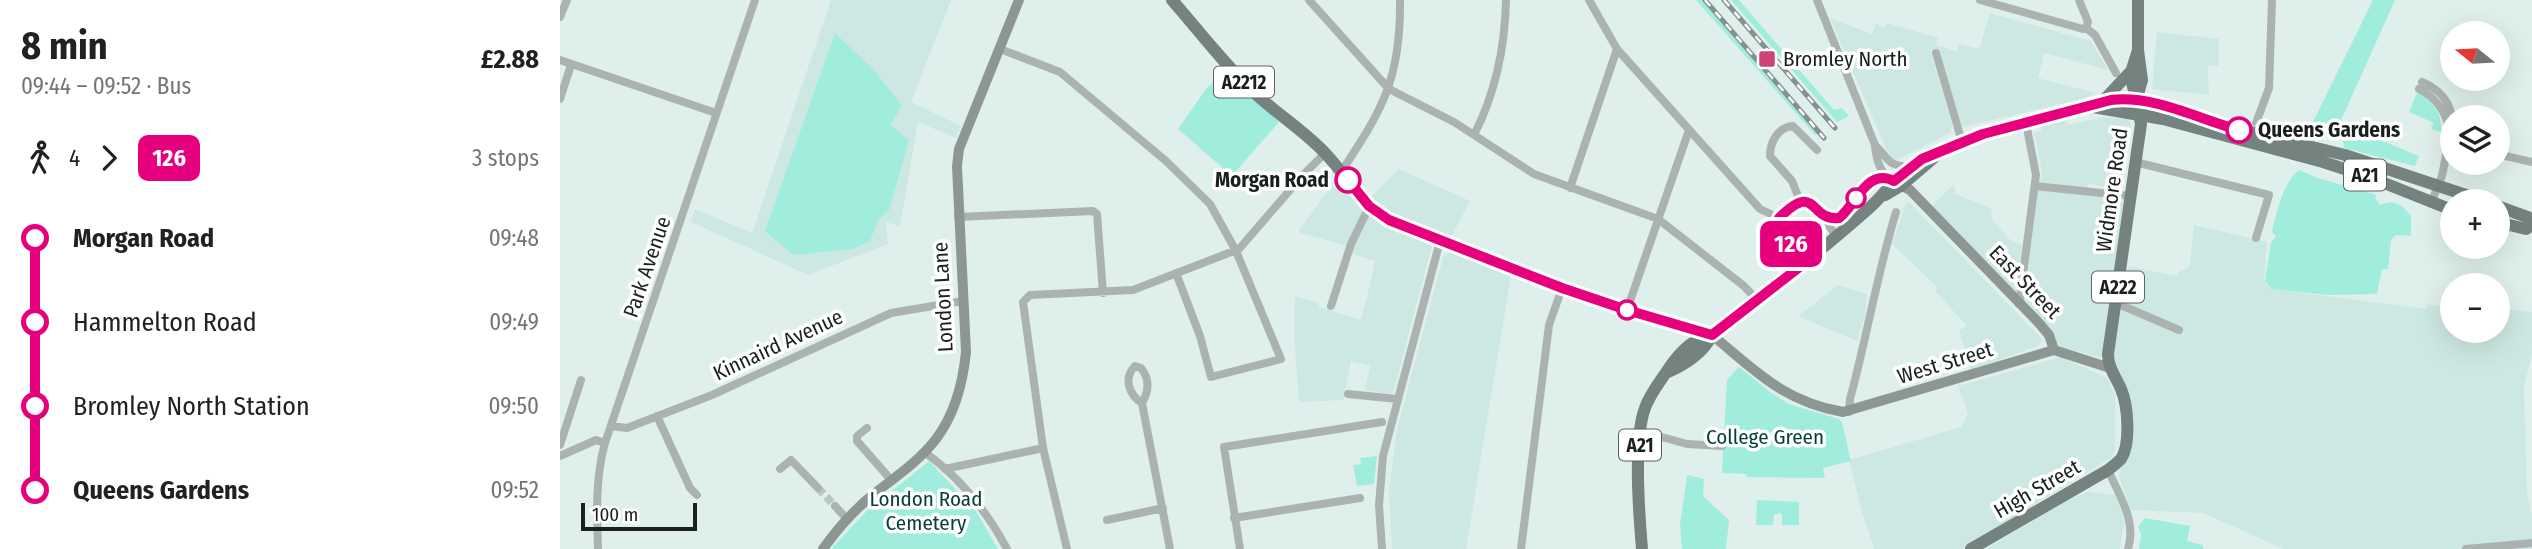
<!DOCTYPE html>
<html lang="en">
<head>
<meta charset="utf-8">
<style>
  body { margin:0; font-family:"Fira Sans Condensed",sans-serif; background:#f6f6f6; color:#202124; height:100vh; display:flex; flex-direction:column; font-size:26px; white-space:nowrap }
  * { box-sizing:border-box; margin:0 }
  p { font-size:23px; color:#757577 }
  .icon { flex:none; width:38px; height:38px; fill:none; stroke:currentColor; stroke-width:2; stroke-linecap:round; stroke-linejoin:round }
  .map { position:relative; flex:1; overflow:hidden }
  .sheet { display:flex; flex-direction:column; background:#fff; width:560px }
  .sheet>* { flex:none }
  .badge { padding:0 14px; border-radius:10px; font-size:24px; line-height:46px }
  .needle { width:46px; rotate:288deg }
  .fabs { position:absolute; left:1880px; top:21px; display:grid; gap:14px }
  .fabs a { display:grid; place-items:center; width:70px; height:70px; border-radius:50%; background:#fff; box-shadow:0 7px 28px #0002; font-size:35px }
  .scale { position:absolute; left:21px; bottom:18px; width:116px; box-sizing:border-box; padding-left:7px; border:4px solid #19201e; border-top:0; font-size:19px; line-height:24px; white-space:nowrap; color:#19201e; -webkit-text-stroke:5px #fff; paint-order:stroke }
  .map>.badge { position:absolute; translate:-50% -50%; box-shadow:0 0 0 4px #fff }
  .legs { display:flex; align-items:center; gap:10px; height:77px; padding:0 21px; font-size:23px }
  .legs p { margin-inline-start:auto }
  .head { display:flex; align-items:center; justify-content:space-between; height:119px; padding:0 21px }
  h1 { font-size:38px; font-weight:700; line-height:52px }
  ul { padding:0 21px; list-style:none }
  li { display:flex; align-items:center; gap:24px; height:84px; font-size:26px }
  li i { display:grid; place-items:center; width:10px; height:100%; margin:0 9px; background:currentColor }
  li i::after { content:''; width:18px; height:18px; margin:-9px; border:5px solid; border-radius:50%; background:#fff }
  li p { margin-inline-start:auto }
  li:first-child i { background:linear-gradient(#0000 50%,currentColor 0) }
  li:last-child i { background:linear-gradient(currentColor 50%,#0000 0) }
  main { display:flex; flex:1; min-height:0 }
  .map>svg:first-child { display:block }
</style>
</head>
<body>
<main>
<section class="sheet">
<div class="head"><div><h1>8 min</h1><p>09:44 – 09:52 · Bus</p></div><b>£2.88</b></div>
<div class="legs"><svg class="icon" aria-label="walk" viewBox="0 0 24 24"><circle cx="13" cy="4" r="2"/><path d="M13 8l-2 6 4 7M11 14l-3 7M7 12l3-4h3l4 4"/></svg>4<svg class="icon" aria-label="forward" viewBox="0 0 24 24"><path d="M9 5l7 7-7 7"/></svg><b class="badge" style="background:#e6007e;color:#fff">126</b><p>3 stops</p></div>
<ul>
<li><i style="color:#e6007e"></i><b>Morgan Road</b><p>09:48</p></li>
<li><i style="color:#e6007e"></i><span>Hammelton Road</span><p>09:49</p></li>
<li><i style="color:#e6007e"></i><span>Bromley North Station</span><p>09:50</p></li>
<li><i style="color:#e6007e"></i><b>Queens Gardens</b><p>09:52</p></li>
</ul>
</section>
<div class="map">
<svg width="1972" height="549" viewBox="0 0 1972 549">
  <rect width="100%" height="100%" fill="#dff0ec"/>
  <path fill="#cde8e2" d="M271,0H391L351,102L401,126L396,138L358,122L340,226L326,222L328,244L248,275L131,222L135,209L192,233Z
    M1430,13L1531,41L1548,70L1484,53L1478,78L1536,93L1525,98L1404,127L1401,125L1379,53L1370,50L1392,124L1390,133L1336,160L1330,158L1270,18L1312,34L1316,24L1325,27L1327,23L1378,38L1376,45L1397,51L1399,44L1419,49Z
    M1597,32L1659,39L1658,66H1648L1649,95L1592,89Z
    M1543,117L1568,119L1571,123L1559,189L1530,184L1525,188L1480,184L1482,173L1474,132L1481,131V126L1506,120L1508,125Z
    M839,169L910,201L890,239L825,212L810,198Z
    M784,176L809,206L874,238L834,390L830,394L805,390L810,366L791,361L783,400L739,402L734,335L735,296L759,303V307L801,320L810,284L815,261L789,253L790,247L738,232L763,197Z
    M1394,184L1395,194L1432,209L1431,218L1451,241L1462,245L1456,292L1372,206Z
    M1480,189L1564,200L1542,358L1500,347L1463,305V294L1477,191Z
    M1349,202L1478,335L1481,339L1480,345L1411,370L1399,330L1407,326L1375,291L1378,288L1332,244L1346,204Z
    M1634,225L1707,242L1704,281L1712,289L1866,309L1868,305L1892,306V331H1937V309L1972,312V355L1964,387L1967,492L1972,517V549H1724L1643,513L1571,510L1559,476L1570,440L1571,397L1552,359L1568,266L1617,276L1618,273L1630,266Z
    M890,252L951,276L906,549H832L829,490L837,429L881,265L883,257Z
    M1278,285L1307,294L1305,315L1297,341L1238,316Z
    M1501,357L1547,378L1555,395V449L1552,457L1402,549H1314L1301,509L1289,460L1401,427L1408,414L1398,386Z
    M1529,492L1557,495L1564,523L1560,549H1426L1493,508L1511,498Z"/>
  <path fill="#a1eddd" d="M1136,0H1143L1258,133L1255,135Z
    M1171,0H1179L1274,110L1282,108L1289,116L1277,122Z
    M1813,0H1835L1779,125L1770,126L1763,141L1746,136Z
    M275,33L315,71L342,106L330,125L349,140L329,210L318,220L310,241L293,249L233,255L205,231Z
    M666,70L719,122L672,176L618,129L646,89Z
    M1857,93C1875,103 1882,113 1881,132L1871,129L1874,123L1849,112Z
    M1794,129L1859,156L1855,166L1784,148L1782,134L1793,133Z
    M1739,170L1758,178L1817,195L1815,198L1820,205C1833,198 1843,205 1851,216V236L1836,235L1831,240L1828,269H1822L1817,294L1767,295L1712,289L1705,281L1711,243L1716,236L1712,232C1717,211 1722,184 1739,170Z
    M1179,367L1210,392L1229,404L1279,419L1282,422L1291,461L1263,468L1265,478L1187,477L1186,474L1162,473L1167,380Z
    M817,456L814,484L797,486L793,465L801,464L800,458Z
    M369,461L416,511L438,549H271L316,501L337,487Z
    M1127,475L1144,479L1143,496L1169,520L1166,549H1122L1120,525Z
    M1197,500L1239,502V525H1222V515L1220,513L1214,515L1213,525H1196Z
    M1585,518L1630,526L1627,541L1643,545V549H1579L1581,534L1578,527Z"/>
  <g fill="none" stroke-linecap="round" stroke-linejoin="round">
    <path stroke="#b7c6c3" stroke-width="8" stroke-dasharray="8 4" stroke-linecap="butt" d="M258,488L275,506"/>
    <path stroke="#abb3b1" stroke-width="8" d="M749,0L829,89L894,122L974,174L1098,219L1184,286L1197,300
      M1029,0L1057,49L1200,209L1219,218
      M1257,0L1315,145C1329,159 1326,165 1349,167
      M1420,0L1523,29L1526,28
      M1519,0L1528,22L1526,28
      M0,17L7,0
      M1526,28L1535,35L1556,73
      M440,49L500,72L606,161L650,204L676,251L721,359L651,377L640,336L616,273
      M1376,53L1402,142
      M0,60L156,113
      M1862,82C1878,89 1889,99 1892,117
      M1859,89C1877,99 1884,109 1890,129
      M0,99L11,65
      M1696,123L1709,88L1712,0
      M914,135C936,92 945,48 946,0
      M1315,145C1316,160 1320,174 1333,181
      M1937,154L1972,162
      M1575,162L1709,195L1696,238
      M781,172C823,109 841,78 840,0
      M1475,186L1570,196
      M1010,188L1057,49
      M1240,201L1232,181L1210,156C1210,142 1218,127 1233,126L1257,150
      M1871,203L1882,176L1892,125
      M398,217L533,211L537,214L543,293
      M1246,262L1218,228L1219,218C1252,186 1254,210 1277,236
      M1556,303L1619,330
      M1459,304L1476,175L1466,123
      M771,306L791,244L809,207
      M1067,310L1129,130
      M788,394L837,399
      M582,403C569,395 563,378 575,366L581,368C590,379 589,391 582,403L610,549
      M1289,412L1290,399C1307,337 1317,274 1336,212
      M97,416L130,488L137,495
      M51,426L67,428L152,395L331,313L403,301
      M307,428L297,436V441L332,481
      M1080,431L1127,444L1162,446
      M0,445L21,380
      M483,448L463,302L470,295L573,290L679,249L744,174L765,153
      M364,452C399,476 427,512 447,549
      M0,456L36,440L45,443
      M220,469L231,460L258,488
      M385,469L483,448L507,549
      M1548,470C1559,495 1577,521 1568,549
      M275,506L287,519
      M674,518L800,498
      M547,520L603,508
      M38,549C37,514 35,478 45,443L195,0
      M680,549L664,447L822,422
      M822,549L819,505L823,456L880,241
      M961,549L989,325L1002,288
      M1906,549L1972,543"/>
    <path stroke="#8c9794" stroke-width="10" d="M1337,183L1350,190L1478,322L1489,335L1494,350
      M1152,335C1197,372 1223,401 1283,412L1494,350L1550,368
      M263,549C278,528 295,509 315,493C337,476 359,461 376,439C395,414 403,382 406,352L397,166L399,149L459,0"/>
    <path stroke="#758380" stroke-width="12" d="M612,0C640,32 667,68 698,96C720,116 744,131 764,152C784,172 798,200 822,216L1002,288L1149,334
      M1543,101L1572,70
      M1576,101L1582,80L1578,50V0
      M1533,107L1603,119L1763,162L1809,177L1892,210
      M1325,195L1342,185L1377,155
      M1937,206L1970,218L1972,221
      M1937,222L1966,229L1972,225
      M1106,373C1125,365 1143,354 1152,335
      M1082,549C1079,514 1073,440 1085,408C1090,394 1099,383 1107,371C1118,354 1132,338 1152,335C1205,295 1257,254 1307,210C1326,194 1338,172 1361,159C1413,132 1473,121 1530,107L1556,99L1606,107L1665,126L1785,155L1924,201
      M1411,549L1548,470C1552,467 1557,463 1561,459C1571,444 1568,405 1561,389C1556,377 1548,368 1548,354L1581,124L1572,82V69L1578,50"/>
    <g stroke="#85918e" stroke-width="5">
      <path id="rail" d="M1145,0L1264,138
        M1164,0L1275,128"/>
    </g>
    <use href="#rail" stroke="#fff" stroke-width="2.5" stroke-dasharray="8" stroke-linecap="butt"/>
  </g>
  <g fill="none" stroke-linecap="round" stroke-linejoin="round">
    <g stroke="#fff" stroke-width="16">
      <path id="line-1" d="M788,180L809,206L829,220L1002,288L1067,310L1152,335L1246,262L1218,228L1219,218C1258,180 1248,221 1279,218C1296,205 1307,167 1334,181L1362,159L1423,134L1551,100C1594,95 1638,119 1679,130"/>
    </g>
    <use href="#line-1" stroke="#e6007e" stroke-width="10"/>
  </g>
  <rect fill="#ce437a" stroke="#fff" stroke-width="2.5" x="1198" y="50" width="18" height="18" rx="3.5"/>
  <g fill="#fff" stroke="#e6007e" stroke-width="3.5">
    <circle cx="1679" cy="130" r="12"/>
    <circle cx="788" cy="180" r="12"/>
    <circle cx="1296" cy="198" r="9"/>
    <circle cx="1067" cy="310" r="9"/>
  </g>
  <g text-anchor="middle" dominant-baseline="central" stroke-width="7" stroke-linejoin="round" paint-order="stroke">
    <g fill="#fff" stroke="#5e6362" stroke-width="2">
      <rect x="654" y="66.5" width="60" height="31" rx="5"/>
      <rect x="1784" y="159.5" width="42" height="31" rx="5"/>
      <rect x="1532" y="271.5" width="52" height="31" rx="5"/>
      <rect x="1059" y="429.5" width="42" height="31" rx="5"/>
    </g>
    <g font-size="19" font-weight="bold" fill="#19201e">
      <text x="684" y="82">A2212</text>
      <text x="1805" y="175">A21</text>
      <text x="1558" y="287">A222</text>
      <text x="1080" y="445">A21</text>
    </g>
    <g font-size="21" fill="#19201e" stroke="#fff" text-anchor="start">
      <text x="1223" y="59">Bromley North</text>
    </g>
    <g font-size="21" font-weight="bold" fill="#19201e" stroke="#fff" text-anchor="start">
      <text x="1698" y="130">Queens Gardens</text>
      <text x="769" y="180" text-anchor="end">Morgan Road</text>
    </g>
    <g font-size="21" fill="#19201e" stroke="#fff">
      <text transform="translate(1552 190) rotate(-82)">Widmore Road</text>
      <text transform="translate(87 267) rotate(-71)">Park Avenue</text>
      <text transform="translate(1465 282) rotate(46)">East Street</text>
      <text transform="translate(383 297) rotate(-93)">London Lane</text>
      <text transform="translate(218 345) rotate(-25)">Kinnaird Avenue</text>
      <text transform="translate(1385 363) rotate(-17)">West Street</text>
      <text transform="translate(1477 489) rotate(-30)">High Street</text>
    </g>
    <g font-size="21" fill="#033f36" stroke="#fff">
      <text x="1205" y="437">College Green</text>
      <text x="366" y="499">London Road<tspan x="366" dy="24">Cemetery</tspan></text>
    </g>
  </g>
</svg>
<div class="fabs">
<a><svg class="needle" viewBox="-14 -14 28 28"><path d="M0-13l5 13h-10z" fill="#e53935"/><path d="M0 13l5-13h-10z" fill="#757577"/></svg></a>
<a><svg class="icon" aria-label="layers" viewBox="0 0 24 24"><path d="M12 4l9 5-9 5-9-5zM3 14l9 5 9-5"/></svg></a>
<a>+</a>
<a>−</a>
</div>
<div class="scale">100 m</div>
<b class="badge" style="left:1231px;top:244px;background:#e6007e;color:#fff">126</b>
</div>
</main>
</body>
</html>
